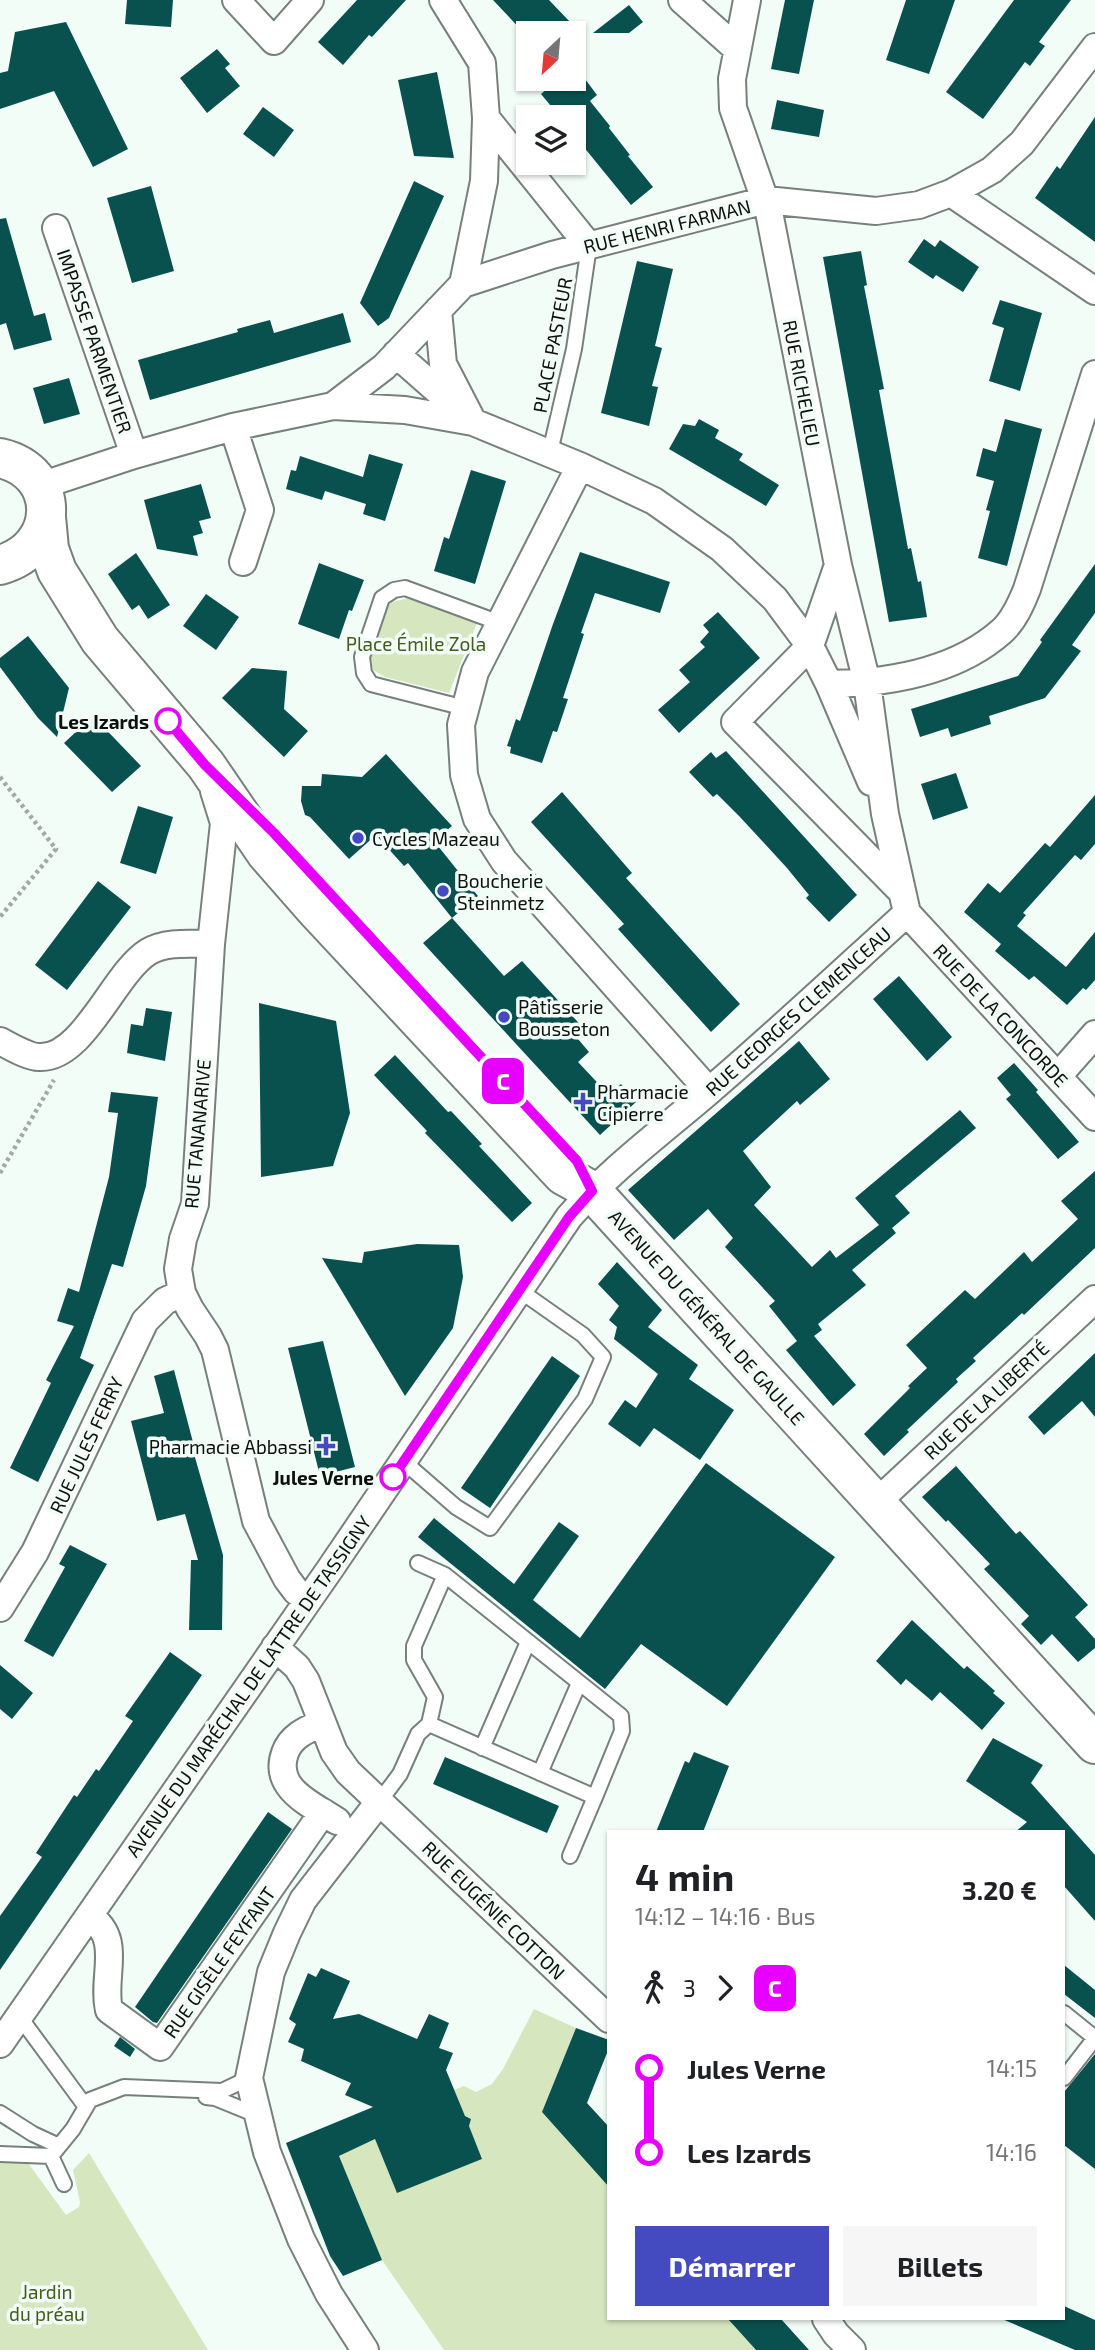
<!DOCTYPE html>
<html lang="fr">
<head>
<meta charset="utf-8">
<style>
  body { margin:0; font-family:"Exo 2",sans-serif; background:#f6f6f6; color:#202124; height:100vh; display:flex; flex-direction:column; font-size:26px; white-space:nowrap }
  * { box-sizing:border-box; margin:0 }
  p { font-size:23px; color:#757577 }
  .icon { flex:none; width:38px; height:38px; fill:none; stroke:currentColor; stroke-width:2; stroke-linecap:round; stroke-linejoin:round }
  .map { position:relative; flex:1; overflow:hidden }
  .panel { position:absolute; left:607px; top:1830px; width:458px; height:490px; display:flex; flex-direction:column; background:#fff; border-radius:0px; box-shadow:0 2px 5px #0004 }
  .panel>* { flex:none }
  .badge { padding:0 14px; border-radius:10px; font-size:24px; line-height:46px }
  .needle { width:46px; rotate:206deg }
  .buttons { position:absolute; left:516px; top:21px; display:grid; gap:14px }
  .buttons a { display:grid; place-items:center; width:70px; height:70px; border-radius:0px; background:#fff; box-shadow:0 2px 5px #0004; font-size:35px }
  .map>.badge { position:absolute; translate:-50% -50%; box-shadow:0 0 0 4px #fff }
  .legs { display:flex; align-items:center; gap:10px; height:77px; padding:0 28px; font-size:23px }
  .legs p { margin-inline-start:auto }
  .overview { display:flex; align-items:center; justify-content:space-between; height:119px; padding:0 28px }
  h1 { font-size:38px; font-weight:700; line-height:52px }
  .primary-button { display:flex; gap:14px; margin-top:auto; padding:14px 28px }
  .primary-button a { flex:1; height:80px; border-radius:0px; background:#444bc0; color:#fff; font-size:28px; font-weight:700; line-height:80px; text-align:center }
  .primary-button a+a { background:#f6f6f6; color:#202124 }
  ul { padding:0 28px; list-style:none }
  li { display:flex; align-items:center; gap:24px; height:84px; font-size:26px }
  li i { display:grid; place-items:center; width:10px; height:100%; margin:0 9px; background:currentColor }
  li i::after { content:''; width:18px; height:18px; margin:-9px; border:5px solid; border-radius:50%; background:#fff }
  li p { margin-inline-start:auto }
  li:first-child i { background:linear-gradient(#0000 50%,currentColor 0) }
  li:last-child i { background:linear-gradient(currentColor 50%,#0000 0) }
  .map>svg:first-child { display:block }
</style>
</head>
<body>
<div class="map">
<svg width="1095" height="2350" viewBox="0 0 1095 2350">
  <rect width="100%" height="100%" fill="#f2fdf8"/>
  <path fill="#d6e6bf" d="M408,598L477,623L449,693L385,677L373,670L370,655L382,610L393,602Z
    M534,2009L576,2028L542,2112L609,2187V2319H728L756,2350H444L382,2260L339,2156L375,2139L397,2192L482,2159L469,2126L471,2119L465,2116L454,2090L464,2086L476,2092L492,2084L503,2069Z
    M89,2153L208,2350H0V2161L16,2158L28,2163L66,2215L79,2207L80,2202L73,2170Z"/>
  <path fill="#09514e" d="M127,0H173L171,27L125,24Z
    M357,0H406L372,37L369,35L343,65L318,42Z
    M493,0H549L571,23L560,33H524Z
    M785,0H814L799,74L771,69Z
    M906,0H955L929,74L886,60Z
    M1014,0H1071L1039,42L1045,46L1030,66L1025,62L983,119L946,92Z
    M629,5L643,22L629,33H593Z
    M66,22L128,149L93,167L54,91L0,109V73L8,71L15,32Z
    M217,49L230,64L225,68L240,86L207,113L180,78Z
    M437,72L444,107L454,158L414,156L398,80Z
    M559,79H585L597,95L590,101L610,126L609,128L630,155L628,156L653,187L631,205L574,135V117H560L541,94Z
    M777,100L824,110L819,137L771,129Z
    M263,107L294,130L274,157L243,134Z
    M1095,117V242L1035,198L1057,166L1060,169Z
    M414,181L444,196L389,318L378,326L360,303Z
    M151,186L174,271L132,283L107,198Z
    M6,218L34,316L45,313L52,340L14,350L6,323L0,325V219Z
    M924,239L935,247L940,240L979,267L963,292L936,275L933,279L908,262Z
    M861,251L867,285L864,286L884,389L879,390L908,549L911,548L918,582L921,581L927,617L889,622L823,257Z
    M637,261L673,269L655,346L662,348L652,386L658,387L649,426L601,413Z
    M1000,300L1042,313L1020,391L989,381L1004,328L992,324Z
    M343,313L351,342L150,400L138,360L238,332L237,329L270,320L274,333Z
    M69,378L80,414L44,424L33,388Z
    M699,419L719,430L715,438L743,454L739,460L779,485L766,506L669,449L683,424L695,426Z
    M1005,419L1042,429L1007,566L978,558L990,511L986,510L994,481L976,476L983,448L996,452Z
    M369,454L403,464L385,521L363,514L366,504L325,491L322,500L286,489L291,470L296,471L300,456L363,477Z
    M471,470L506,481L475,584L434,571L444,537L449,539Z
    M201,484L211,518L199,521L203,533L193,536L198,556L157,549L144,500Z
    M580,552L670,582L660,613L595,593L581,633L584,634L563,698L568,699L557,732L553,731L542,763L510,753L511,747L507,746L516,719L520,721L553,624Z
    M136,553L170,605L148,619L139,605L132,610L108,574Z
    M319,563L364,580L352,611L349,610L339,639L298,624Z
    M1095,564V613L1072,645L1081,651L1045,698L989,716L991,724L951,737L948,728L920,737L911,709L1018,676L1042,642L1040,640Z
    M206,594L239,617L216,650L183,626Z
    M718,612L760,658L679,733L658,710L690,682L679,670L705,647L700,642L709,632L703,625Z
    M28,636L69,688L57,737L38,718L0,667V658Z
    M252,668L287,671L284,709L308,731L284,757L222,698Z
    M93,716L141,766L112,792L64,743Z
    M726,751L857,895L829,922L806,898L809,895L787,868L740,817L717,794L713,797L689,772L711,752L716,758Z
    M386,754L452,826L434,841L478,896L452,918L408,863L404,866L376,835L349,859L310,817L305,815L301,801L302,786H321L322,774L362,777Z
    M956,773L968,808L933,820L921,784Z
    M562,792L632,873L626,878L740,1004L711,1032L618,929L624,924L531,822Z
    M1095,795V844L1081,860L1075,855L1023,913L1026,915L1017,926L1066,967L1095,932V980L1086,990L1083,988L1067,1005L1034,976L1029,980L995,951L1001,944L964,912L988,883L1000,893L1045,843L1050,847Z
    M138,806L173,817L156,874L120,863Z
    M98,881L131,907L67,990L35,965Z
    M452,918L504,976L522,961L587,1032L578,1039L589,1052L578,1062L609,1095L621,1084L636,1102L600,1135L423,943Z
    M899,976L952,1037L927,1061L873,999Z
    M259,1003L336,1021L350,1113L333,1166L261,1177Z
    M146,1008L172,1012L165,1061L127,1053L131,1024L143,1026Z
    M799,1041L830,1079L800,1105L797,1101L743,1151L771,1187L754,1205L812,1267L830,1250L836,1258L879,1225L855,1198L960,1110L976,1128L895,1196L910,1213L892,1228L896,1233L852,1270L866,1285L818,1324L822,1330L814,1336L856,1385L833,1406L786,1350L797,1341L769,1306L775,1301L725,1247L733,1238L708,1209L674,1240L628,1190Z
    M395,1055L448,1112L451,1111L482,1144L479,1146L532,1203L512,1222L425,1133L427,1131L374,1075Z
    M1014,1063L1038,1090L1036,1092L1079,1142L1058,1159L1006,1099L1011,1095L997,1078Z
    M111,1092L158,1097L146,1186L123,1267L112,1264L80,1358L94,1365L38,1482L10,1468L51,1383L46,1380L74,1326L57,1321L68,1288L79,1292L109,1177L118,1113L108,1112Z
    M1095,1171V1248L1024,1315L1022,1313L973,1358L976,1361L956,1379L958,1382L907,1430L909,1432L884,1456L864,1434L910,1388L908,1386L927,1368L906,1345L965,1290L975,1299L1024,1252L1032,1262L1078,1219L1061,1201Z
    M417,1244L459,1245L463,1277L453,1328L405,1396L322,1258L362,1263L364,1252Z
    M617,1262L662,1310L648,1327L698,1365L689,1379L734,1410L700,1460L654,1428L640,1447L608,1424L625,1400L636,1408L658,1374L614,1339L617,1327L609,1320L619,1306L598,1284Z
    M323,1341L355,1467L320,1476L288,1348Z
    M1095,1353V1417L1082,1401L1044,1435L1028,1417Z
    M552,1356L580,1376L490,1508L461,1488Z
    M174,1370L194,1446L192,1447L223,1555L222,1630H189L191,1560H198L185,1514L157,1521L131,1421L164,1413L154,1376Z
    M706,1463L835,1557L727,1706L641,1644L605,1689L418,1537L434,1518L514,1584L559,1522L579,1536L533,1600L580,1638Z
    M956,1466L1016,1534L1020,1531L1088,1605L1075,1617L1095,1639V1648L1078,1662L1052,1634L1041,1645L1021,1624L1029,1616L984,1569L990,1564L948,1520L946,1522L922,1497Z
    M70,1545L107,1564L53,1657L24,1641L65,1567L59,1564Z
    M912,1620L964,1669L967,1666L995,1691L993,1693L1005,1703L982,1730L940,1692L932,1701L906,1679L901,1685L876,1661Z
    M170,1652L202,1675L0,1970V1916L42,1857L36,1853L74,1795L77,1797L96,1769L99,1771L133,1721L125,1716Z
    M0,1665L33,1693L12,1719L0,1709Z
    M993,1738L1043,1765L1031,1783L1095,1855V1921L1064,1886V1832H1015L1027,1822L966,1781Z
    M694,1752L729,1766L703,1832H656L685,1761L689,1763Z
    M445,1757L559,1806L547,1833L433,1784Z
    M268,1812L292,1829L157,2023L153,2022L135,2007Z
    M1064,1965L1095,1990V2018L1064,1994Z
    M321,1968L350,1981L333,2019L359,2014L417,2039L429,2014L449,2023L439,2048L453,2053L446,2070L465,2116L471,2119L469,2126L482,2159L397,2193L375,2139L339,2156L382,2260L343,2276L330,2256L286,2143L373,2107L345,2095L351,2083L301,2061L304,2049L288,2042L296,2024L289,2019L308,1973L316,1977Z
    M576,2028L609,2040V2048L587,2103L609,2127V2187L542,2112Z
    M120,2037L135,2049L130,2057L114,2046Z
    M1095,2054V2169L1064,2145V2092Z
    M1064,2306L1095,2320V2350H1075L1002,2319H1064Z
    M728,2319H781L809,2350H756Z"/>
  <g fill="none" stroke-linecap="round" stroke-linejoin="round">
    <g stroke="#77807c" stroke-width="18">
      <path id="lane" d="M550,452L574,349L589,246
        M465,708L371,684L364,673L362,657L382,598L394,590L405,588L500,623
        M403,1461L456,1507L490,1528L585,1399L603,1357L583,1335L519,1290
        M418,1563L445,1575
        M482,1748L528,1642
        M540,1773L579,1683
        M379,1802L400,1774L418,1734L429,1724L435,1697L414,1660V1646L445,1575L621,1716L622,1731L595,1797L429,1724
        M570,1856L595,1797
        M1064,2013L1095,2038
        M19,2016L86,2107
        M1064,2078L1095,2038
        M206,2097L215,2098L259,2116
        M0,2113L33,2134L59,2146
        M0,2154L51,2156
        M51,2156L73,2129L90,2100L124,2087L222,2091L249,2078
        M51,2156L64,2184"/>
    </g>
    <g stroke="#77807c" stroke-width="30">
      <path id="street" d="M236,0L274,41L310,0
        M682,0L737,49
        M747,0L732,79L733,108L769,212L838,565L867,683L885,814L907,913L1095,1117
        M486,118L589,246
        M951,193L1095,291
        M56,228L134,455
        M463,284L552,255L766,200L876,211L919,205L951,193L992,170L1022,143L1095,47
        M438,310L443,364L473,422
        M396,354L462,412
        M333,406L384,367L463,284L484,181L486,118L482,63L443,0
        M233,427L260,510L243,562
        M580,466L654,501L722,549L775,599L810,646L829,684C889,683 956,672 1002,631C1014,620 1021,604 1027,589L1095,374
        M40,486L134,455L233,427L333,406L405,410L473,422L580,466L475,672L461,725L464,775L477,819L504,861L709,1091
        M838,565L810,646L735,722L902,892
        M829,684L871,782
        M214,791L224,823L211,944L195,1204L183,1239L178,1269L182,1293L190,1309L208,1336L215,1350L256,1521L287,1579L296,1591L308,1600
        M0,1041C10,1046 28,1057 39,1057C83,1060 114,973 148,952C166,941 191,944 211,944
        M1058,1076L1095,1034
        M877,1502L1095,1299
        M0,1608L35,1552L145,1321L165,1301L182,1293
        M275,1647L297,1667L306,1681L334,1752L348,1772L609,2019
        M322,1723C306,1730 291,1736 285,1753C272,1789 313,1805 337,1821
        M89,1916C124,1939 101,1976 109,2010L160,2047L323,1812
        M0,2044L330,1569L569,1217C610,1170 660,1133 708,1092C776,1034 841,973 907,913
        M826,2319L836,2334L852,2350
        M365,2350L329,2294L301,2239L267,2152L249,2078L271,1972L287,1933L303,1900L379,1802"/>
    </g>
    <g stroke="#77807c" stroke-width="42">
      <path id="secondary" d="M0,458C62,472 61,548 0,565
        M46,517L49,549L57,571L100,640L206,765L266,853L315,909L563,1175L592,1191L1095,1744"/>
    </g>
    <path stroke="#a1aaa6" stroke-width="4.5" stroke-dasharray="3.5 3.5" stroke-linecap="butt" d="M0,777L56,849L0,917
      M0,1173L54,1080"/>
    <use href="#lane" stroke="#fff" stroke-width="14"/>
    <use href="#street" stroke="#fff" stroke-width="26"/>
    <use href="#secondary" stroke="#fff" stroke-width="38"/>
  </g>
  <g fill="none" stroke-linecap="round" stroke-linejoin="round">
    <g stroke="#fff" stroke-width="16">
      <path id="line-1" d="M168,721L205,765L274,833L577,1161L592,1191L569,1217L393,1477"/>
    </g>
    <use href="#line-1" stroke="#e700ff" stroke-width="10"/>
  </g>
  <g fill="#fff" stroke="#e700ff" stroke-width="3.5">
    <circle cx="168" cy="721" r="12"/>
    <circle cx="393" cy="1477" r="12"/>
  </g>
  <g fill="#444bc0" stroke="#f2fdf8" stroke-width="2.5">
    <circle cx="358" cy="838" r="7"/>
    <circle cx="443" cy="891" r="7"/>
    <circle cx="504" cy="1017" r="7"/>
    <path d="M579.5 1091.5h7v7h7v7h-7v7h-7v-7h-7v-7h7z"/>
    <path d="M322.5 1435.5h7v7h7v7h-7v7h-7v-7h-7v-7h7z"/>
  </g>
  <g text-anchor="middle" dominant-baseline="central" stroke-width="7" stroke-linejoin="round" paint-order="stroke">
    <g font-size="19" fill="#0c100e" stroke="#f2fdf8">
      <text transform="translate(667 226) rotate(-14)">RUE HENRI FARMAN</text>
      <text transform="translate(95 341) rotate(71)">IMPASSE PARMENTIER</text>
      <text transform="translate(552 345) rotate(-79)">PLACE PASTEUR</text>
      <text transform="translate(802 383) rotate(79)">RUE RICHELIEU</text>
      <text transform="translate(798 1011) rotate(-42)">RUE GEORGES CLEMENCEAU</text>
      <text transform="translate(1001 1015) rotate(47)">RUE DE LA CONCORDE</text>
      <text transform="translate(197 1134) rotate(-85)">RUE TANANARIVE</text>
      <text transform="translate(707 1317) rotate(48)">AVENUE DU GÉNÉRAL DE GAULLE</text>
      <text transform="translate(986 1400) rotate(-43)">RUE DE LA LIBERTÉ</text>
      <text transform="translate(86 1445) rotate(-65)">RUE JULES FERRY</text>
      <text transform="translate(248 1686) rotate(-55)">AVENUE DU MARÉCHAL DE LATTRE DE TASSIGNY</text>
      <text transform="translate(494 1910) rotate(44)">RUE EUGÉNIE COTTON</text>
      <text transform="translate(219 1962) rotate(-55)">RUE GISÈLE FEYFANT</text>
    </g>
    <g font-size="19" fill="#455b19" stroke="#f2fdf8">
      <text x="416" y="643">Place Émile Zola</text>
      <text x="47" y="2291">Jardin<tspan x="47" dy="22">du préau</tspan></text>
    </g>
    <g font-size="19" font-weight="bold" fill="#0c100e" stroke="#f2fdf8" text-anchor="end">
      <text x="149" y="721">Les Izards</text>
      <text x="374" y="1477">Jules Verne</text>
    </g>
    <g font-size="19" fill="#0c100e" stroke="#f2fdf8" text-anchor="start">
      <text x="372" y="838">Cycles Mazeau</text>
      <text x="457" y="880">Boucherie<tspan x="457" dy="22">Steinmetz</tspan></text>
      <text x="518" y="1006">Pâtisserie<tspan x="518" dy="22">Bousseton</tspan></text>
      <text x="597" y="1091">Pharmacie<tspan x="597" dy="22">Cipierre</tspan></text>
      <text x="312" y="1446" text-anchor="end">Pharmacie Abbassi</text>
    </g>
  </g>
</svg>
<div class="buttons">
<a><svg class="needle" viewBox="-14 -14 28 28"><path d="M0-13l5 13h-10z" fill="#e53935"/><path d="M0 13l5-13h-10z" fill="#757577"/></svg></a>
<a><svg class="icon" aria-label="layers" viewBox="0 0 24 24"><path d="M12 4l9 5-9 5-9-5zM3 14l9 5 9-5"/></svg></a>
</div>
<b class="badge" style="left:503px;top:1081px;background:#e700ff;color:#fff">C</b>
<section class="panel">
<div class="overview"><div><h1>4 min</h1><p>14:12 – 14:16 · Bus</p></div><b>3.20 €</b></div>
<div class="legs"><svg class="icon" aria-label="walk" viewBox="0 0 24 24"><circle cx="13" cy="4" r="2"/><path d="M13 8l-2 6 4 7M11 14l-3 7M7 12l3-4h3l4 4"/></svg>3<svg class="icon" aria-label="forward" viewBox="0 0 24 24"><path d="M9 5l7 7-7 7"/></svg><b class="badge" style="background:#e700ff;color:#fff">C</b></div>
<ul>
<li><i style="color:#e700ff"></i><b>Jules Verne</b><p>14:15</p></li>
<li><i style="color:#e700ff"></i><b>Les Izards</b><p>14:16</p></li>
</ul>
<div class="primary-button"><a>Démarrer</a><a>Billets</a></div>
</section>
</div>
</body>
</html>
